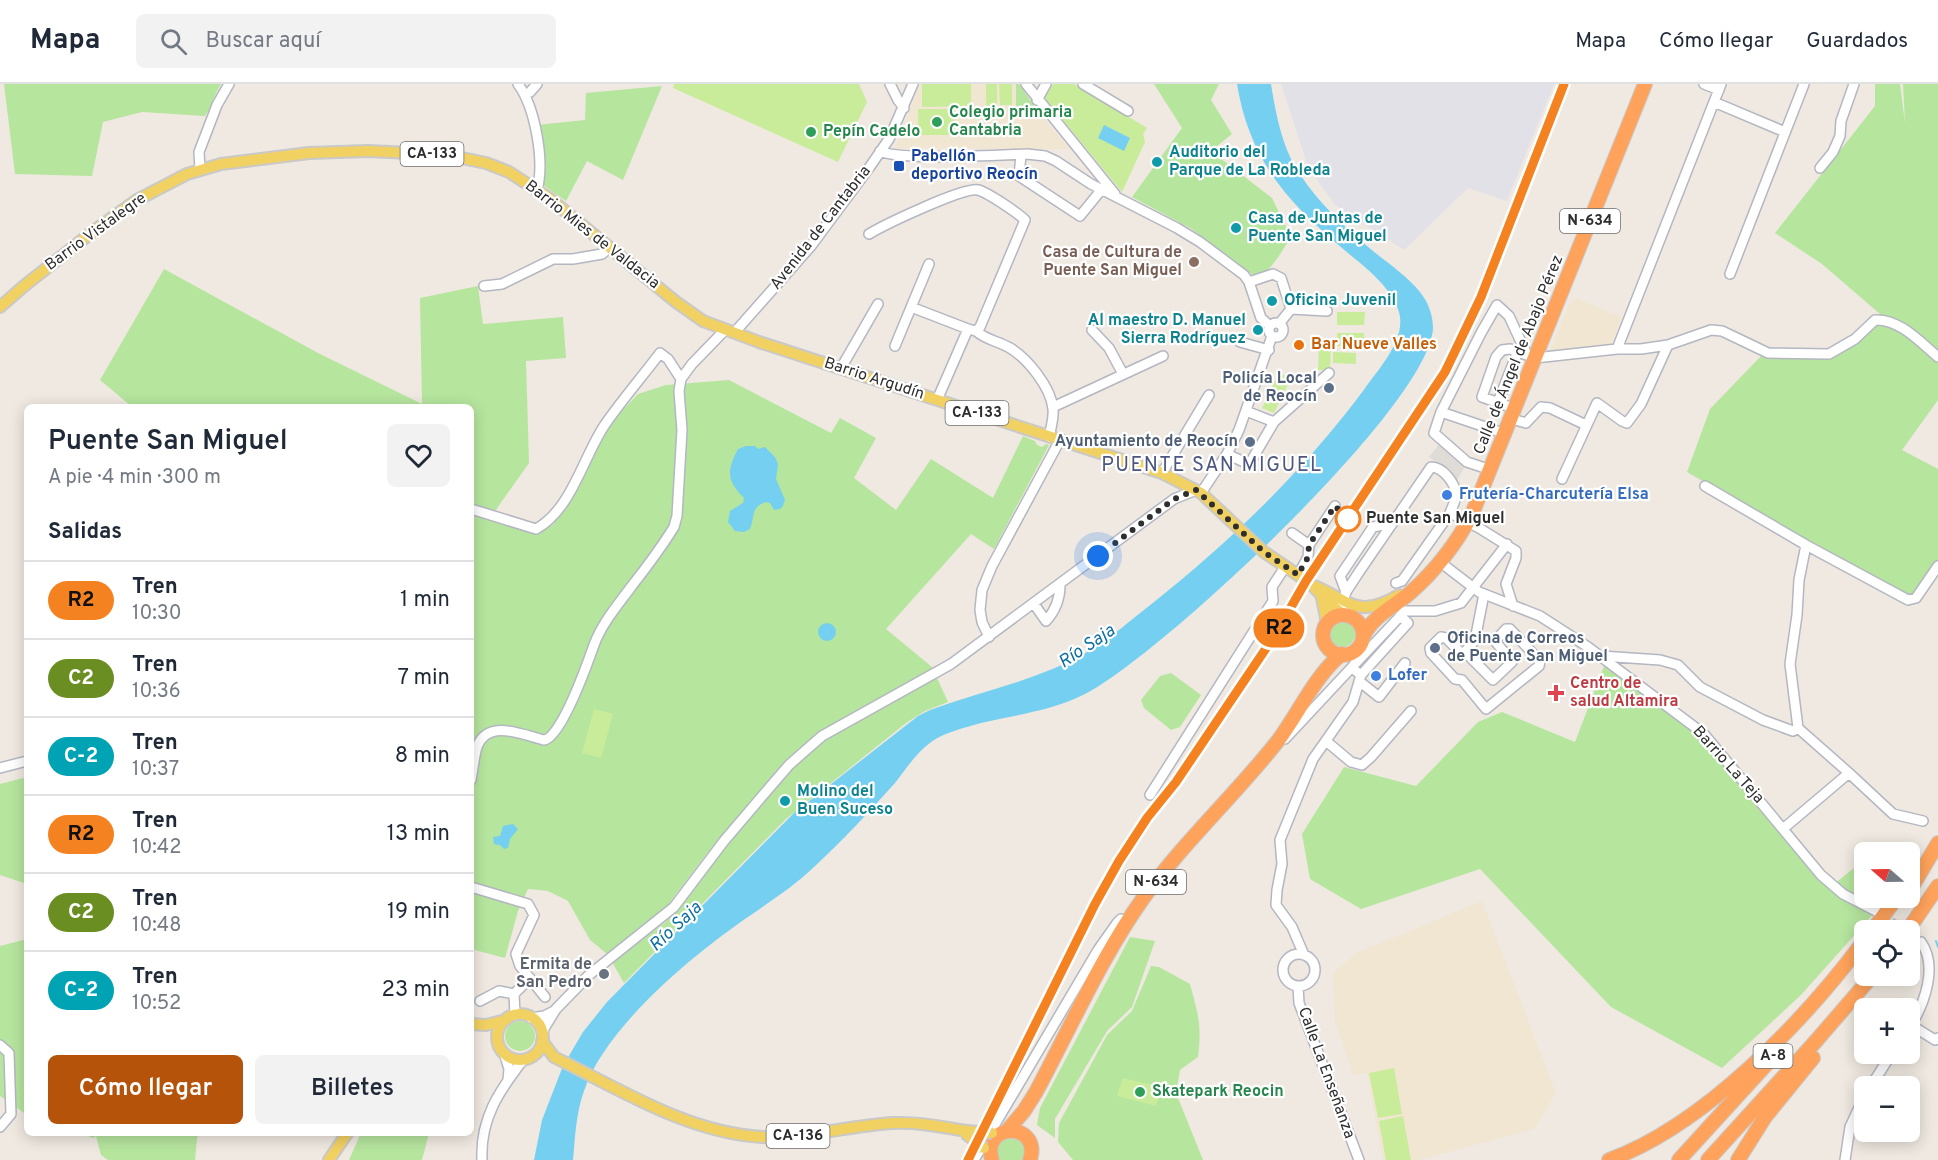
<!DOCTYPE html>
<html lang="es">
<head>
<meta charset="utf-8">
<style>
  body { margin:0; font-family:Overpass,sans-serif; background:#f2f2f3; color:#1f2937; height:100vh; display:flex; flex-direction:column; font-size:22px; white-space:nowrap }
  * { box-sizing:border-box; margin:0 }
  p { font-size:20px; color:#747a83 }
  .icon { flex:none; width:33px; height:33px; fill:none; stroke:currentColor; stroke-width:2; stroke-linecap:round; stroke-linejoin:round }
  .map { position:relative; flex:1; overflow:hidden }
  .details { position:absolute; left:24px; top:320px; width:450px; height:732px; display:flex; flex-direction:column; background:#fff; border-radius:9px; box-shadow:0 3px 15px #0003 }
  .details>* { flex:none }
  .badge { padding:0 12px; border-radius:20px; font-size:21px; line-height:39px }
  .needle { width:39px; rotate:290deg }
  .tools { position:absolute; left:1854px; top:758px; display:grid; gap:12px }
  .tools a { display:grid; place-items:center; width:66px; height:66px; border-radius:9px; background:#fff; box-shadow:0 3px 15px #0003; font-size:30px }
  .you { position:absolute; width:30px; height:30px; margin:-15px; border:4px solid #fff; border-radius:50%; background:#1a73e8; box-shadow:0 0 0 9px #1a73e833 }
  .map>.badge { position:absolute; translate:-50% -50%; box-shadow:0 0 0 3px #fff }
  h2 { padding:0 24px; font-size:22px; line-height:54px }
  .round { display:grid; place-items:center; flex:none; width:63px; height:63px; border-radius:9px; background:#f2f2f3 }
  .headline { display:flex; align-items:center; justify-content:space-between; height:102px; padding:0 24px }
  h1 { font-size:28px; font-weight:600; line-height:45px }
  .action { display:flex; gap:12px; margin-top:auto; padding:12px 24px }
  .action a { flex:1; height:69px; border-radius:9px; background:#b45309; color:#fff; font-size:24px; font-weight:600; line-height:69px; text-align:center }
  .action a+a { background:#f2f2f3; color:#1f2937 }
  ul { padding:0; list-style:none }
  li { display:flex; align-items:center; gap:18px; height:78px; padding:0 24px; border-top:2px solid #e0e1e3 }
  li div { flex:1 }
  li b { display:block; font-size:22px }
  li em { font-style:normal }
  li .badge { min-width:66px; font-weight:700; text-align:center }
  header { display:flex; align-items:center; gap:36px; box-sizing:border-box; height:84px; padding:0 30px; background:#fff; border-bottom:2px solid #e0e1e3 }
  header strong { font-size:28px }
  nav { display:flex; gap:33px; margin-inline-start:auto; font-size:21px }
  .search { width:420px; height:54px; background:#f2f2f3; display:flex; align-items:center; gap:15px; box-sizing:border-box; padding:0 21px; border-radius:9px; color:#747a83; font-size:22px }
  .map>svg:first-child { display:block }
</style>
</head>
<body>
<header>
<strong>Mapa</strong>
<div class="search"><svg class="icon" aria-label="search" viewBox="0 0 24 24"><circle cx="10" cy="10" r="6"/><path d="M15 15l6 6"/></svg>Buscar aquí</div>
<nav><a>Mapa</a><a>Cómo llegar</a><a>Guardados</a></nav>
</header>
<div class="map">
<svg width="1938" height="1076" viewBox="0 0 1938 1076">
  <rect width="100%" height="100%" fill="#efe9e1"/>
  <path fill="#e3e1e8" d="M1281,0H1554L1507,117L1468,104L1404,166L1335,121L1308,83Z"/>
  <path fill="#f0e6d1" d="M920,0H1019L1030,18L1069,65L895,64Z
    M1574,213L1622,233L1611,260H1609L1608,263L1550,267L1569,220H1571Z
    M1482,817L1556,1009L1534,1045L1419,1076H1383L1367,989L1353,991L1335,937L1333,889L1356,869Z"/>
  <path fill="#b6e59e" d="M4,0H221C214,11 212,22 205,32L142,28L103,38L92,92L15,90Z
    M1016,0H1019L1036,24L1016,23Z
    M1154,0H1219L1211,16L1232,50L1211,67L1272,114L1291,153C1281,168 1273,185 1257,194L1192,145L1132,113L1182,44Z
    M1875,0H1900L1905,39L1903,0H1938V316L1902,366L1938,385V477L1916,514L1908,516L1687,388L1710,325L1761,272H1833L1876,241L1880,230L1822,180L1775,149L1875,22Z
    M662,2L623,96L587,77L566,117L543,101L537,41L585,36L586,9Z
    M164,185L318,269L422,320L420,214L478,202L483,240L563,233L566,274L526,277L529,379L495,427L471,420V322H131L100,296Z
    M729,296L831,349L840,334L876,354L854,394L896,426L931,375L993,414L1023,352L1035,357L1037,361L1042,363L1046,360L1049,361L994,465L971,450L886,545L932,583L948,618L925,627L906,639L786,735L624,899L612,878L666,838L692,809L715,777L708,768L667,822L607,870L590,856L568,817L548,807L528,805L518,827L505,874L471,865V432L505,436L535,448L553,441L567,418L597,361L615,334L638,310L666,301Z
    M1329 550a13 13 0 1 1 26 0a13 13 0 1 1-26 0Z
    M1606,577L1704,650L1834,800L1864,776V813H1876V827L1800,912L1722,984L1611,923L1480,785L1361,825L1310,795L1302,750L1344,683L1416,702L1478,638L1502,628L1575,658Z
    M1171,589L1201,611L1180,643L1171,646L1144,624L1141,616L1160,592Z
    M27,693V800L0,791V700Z
    M1130,853L1155,857L1132,923L1107,947L1055,1035V1054L1037,1041L1040,1024Z
    M27,855V1031L0,1012V862Z
    M1151,882L1159,883L1190,900C1198,930 1202,941 1198,973L1180,986L1176,1009L1203,1076H1073L1058,1058L1059,1039L1107,951L1132,927Z
    M505 952a15 15 0 1 1 30 0a15 15 0 1 1-30 0Z
    M80,1049H200L197,1054L195,1076H108L101,1071L96,1052L93,1054Z
    M361,1049L428,1048L429,1049L422,1076H349Z
    M1013,1051L1026,1059L1025,1076H997C996,1057 995,1057 1013,1051Z"/>
  <path fill="#c9ec9a" d="M674,0H859L867,18L838,78L673,4Z
    M922,0H971V22L922,23Z
    M986,0H997V23H986Z
    M999,0H1012V21H1000Z
    M1053,0H1074L1147,44L1143,50L1145,58L1122,108L1044,13Z
    M918,25H956V51H918Z
    M1337,228H1365L1364,241H1337Z
    M1337,249H1364V262H1337Z
    M1319,262H1331L1330,286H1318Z
    M1333,268L1356,269V280L1333,279Z
    M1279,289L1291,294L1274,329L1262,324Z
    M594,625L613,630L601,674L582,669Z
    M1394,984L1402,1030L1378,1034L1369,989Z
    M1123,994L1162,1003L1156,1022L1117,1012Z
    M1403,1032L1411,1076H1386L1379,1037Z"/>
  <path fill="#dfdcd8" d="M1440,359L1465,382L1455,400L1447,386L1429,373Z"/>
  <path fill="#75cff0" d="M1237,0H1271C1275,25 1280,52 1291,75C1309,110 1343,142 1373,167C1389,180 1407,192 1420,208C1428,218 1433,231 1433,244C1430,322 1158,573 1085,610C1054,626 1016,631 981,639C964,644 945,648 931,658C916,669 906,685 895,699C869,728 842,757 814,783C788,808 756,826 727,848C678,884 603,949 584,1007C576,1029 575,1053 573,1076H534L542,1036L563,982L583,948L607,918L794,729L918,632L930,626C982,607 1039,596 1087,568C1111,554 1132,535 1154,518C1232,456 1303,387 1363,307C1378,285 1409,254 1398,225C1388,199 1362,181 1342,164C1286,117 1249,74 1237,0Z
    M1104,41L1130,54L1124,67L1098,54Z
    M746,362H755L758,365L765,363L775,373L778,380L776,395L785,416L783,422L780,425L774,426L770,419L766,418C750,423 755,433 750,445L744,448L735,447L728,438L730,427L743,419L744,414C727,397 726,388 738,365Z
    M818 548a9 9 0 1 1 18 0a9 9 0 1 1-18 0Z
    M513,740L518,745L510,755L508,764L504,765L500,761L494,760L493,753L500,752L503,742Z"/>
  <g fill="none" stroke-linecap="round" stroke-linejoin="round">
    <path stroke="#75cff0" stroke-width="2" d="M1936,857L1938,863"/>
    <path stroke="#c8c4bd" stroke-width="9" stroke-dasharray="9 4.5" stroke-linecap="butt" d="M1880,830L1904,846
      M1910,850L1921,858"/>
    <g stroke="#b4b7c1" stroke-width="12">
      <path id="minor" d="M518,0C535,23 545,77 537,106
        M890,0L898,16L904,24
        M1026,0L1115,110
        M1083,0L1128,27
        M1704,0L1719,6
        M525,10L530,8L537,0
        M1037,16L1046,0
        M1714,18L1785,48
        M880,67C899,77 1000,71 1027,70L1045,72L1056,77L1091,100L1177,144L1200,158L1244,191L1249,198L1261,234L1270,242
        M1021,71L1019,92L1080,132L1102,105
        M1820,84L1833,68L1840,52L1841,37L1854,0
        M200,85L199,68L217,21L229,0
        M869,150C884,141 963,103 978,106C987,108 1018,129 1025,136L980,243L976,247L968,245L937,316
        M1730,190L1804,0
        M1249,198L1273,190L1281,194L1291,225L1279,240
        M484,202L502,200L553,175H573L602,170L610,163
        M911,223L968,245
        M1291,225L1327,227
        M1269 246a7 7 0 1 1 14 0a7 7 0 1 1-14 0Z
        M1092,246L1109,264L1123,290
        M976,247C986,256 998,257 1010,264C1027,274 1051,303 1053,325C1054,333 1051,344 1049,353
        M734,249L811,162L869,84L889,55L913,0
        M1240,258L1269,266
        M895,262L929,180
        M1617,265L1721,0
        M841,284L878,220
        M1498,318L1518,267
        M1053,323L1163,272
        M1516,325L1482,313L1496,273L1502,266L1510,265L1535,274L1617,265H1641L1668,261L1711,246L1722,247L1768,269L1829,270L1855,255L1875,236C1900,235 1920,258 1938,273
        M1246,327L1274,338
        M1441,328L1481,249L1497,221L1509,232L1527,271
        M1512,335L1526,339L1541,323L1550,324L1586,341
        M1227,370L1244,378L1250,379L1274,338L1329,289
        M1491,386L1467,378L1434,349L1441,328L1506,350
        M1162,389L1209,311
        M1562,395L1597,319L1622,337L1627,339L1641,320L1668,261
        M1705,402L1806,461
        M1201,409L1227,370L1239,346L1272,252
        M471,425L536,445C571,426 583,374 604,342C621,317 642,293 660,269L668,275L681,295
        M1292,449L1309,461L1308,473L1298,491
        M1309,461L1335,422
        M1440,478L1479,508L1540,532L1588,563L1704,650L1821,791L1843,810L1876,827
        M1396,499L1402,497L1450,429L1479,444L1516,467V474L1506,500L1513,522
        M1346,508L1340,492L1373,443L1383,441L1388,444
        M1344,518L1350,532
        M1034,520L1046,537C1056,526 1060,515 1060,501
        M1342,521L1346,508L1359,488L1431,383C1443,383 1455,399 1456,410C1456,417 1452,423 1450,429
        M989,553L982,538L980,526L982,506L992,482L1060,356
        M1465,568L1461,569L1446,554L1441,553L1430,564L1431,569L1455,595L1462,596L1486,625L1539,582L1540,577L1510,545H1506L1495,557L1512,578L1493,596L1465,568L1475,556L1484,510
        M1601,572L1660,576L1678,581L1700,603L1763,636L1793,647L1798,644L1790,580L1797,531L1799,496L1806,461L1908,516L1916,514L1938,482
        M1356,579L1405,527H1435L1461,519L1507,460
        M1361,591L1408,539L1400,532
        M1359,597L1379,613L1405,579
        M1798,644L1849,689
        M1285,655L1354,581L1357,576V565
        M1326,657L1351,678L1362,681L1371,673L1411,627
        M0,684L27,677
        M471,696C473,686 474,673 477,663C488,634 523,651 544,656C561,655 588,578 594,561C602,539 618,521 631,503C646,484 661,464 674,443L677,432L682,346L679,307L681,295L692,280L725,246
        M1150,711L1273,517L1272,503L1285,483
        M1784,744L1849,689L1893,730L1923,737
        M471,803L528,820L534,831L516,870L520,882L545,913
        M1283 886a16 16 0 1 1 32 0a16 16 0 1 1-32 0Z
        M1304,871L1292,843L1276,821L1277,806L1282,780L1280,756L1313,675L1353,618L1361,591L1352,584
        M1298,902L1299,919L1359,1076
        M480,917L499,907L514,910
        M515,931L514,910L530,894
        M531,934L544,932L554,927
        M1911,941L1935,956L1938,954
        M1910,943C1925,919 1938,882 1921,858
        M542,948L556,925L589,891L674,823L724,757L770,703L789,681L822,652L951,580L1174,415L1196,406
        M0,961L9,969L11,1030L0,1043
        M504,969L509,985L508,996
        M1871,1002L1892,969
        M482,1076C480,1035 499,1007 523,976
        M974,1076L1098,866L1117,839L1121,835L1128,837
        M1845,1076L1850,1043L1864,1013"/>
    </g>
    <g stroke="#c9c9c9" stroke-width="14">
      <path id="major" d="M0,223L24,202L91,149L137,116L187,90L221,80L309,69L368,67L431,70L457,73L486,79L509,88L549,114L676,218L703,237L759,258L1162,389L1201,409L1264,468L1311,500L1329,519L1344,531
        M1317,503C1353,520 1360,534 1399,511
        M1322,514L1327,539
        M497 953a23 23 0 1 1 46 0a23 23 0 1 1-46 0Z
        M471,940L486,941L506,936
        M542,957L554,973C619,1005 688,1049 762,1053C807,1055 850,1041 894,1039C919,1038 942,1043 967,1047
        M329,1076L348,1048"/>
    </g>
    <g stroke="#c9c9c9" stroke-width="16">
      <path id="highway" d="M1323 551a20 20 0 1 1 40 0a20 20 0 1 1-40 0Z
        M1363,553C1372,532 1394,523 1411,508C1436,486 1456,460 1472,430L1645,0
        M1910,806L1938,759
        M1873,846L1897,813
        M1908,846L1938,802
        M1007,1047L1024,1027L1036,1008C1071,943 1101,873 1144,813C1184,758 1235,711 1277,658C1297,632 1317,588 1342,570
        M992,1076C980,1038 1042,1037 1030,1076
        M1609,1076C1705,1041 1804,937 1864,857
        M1679,1076L1773,973
        M1708,1076L1816,957L1873,891
        M1738,1076L1765,1033L1813,974"/>
    </g>
    <use href="#minor" stroke="#fff" stroke-width="9"/>
    <use href="#major" stroke="#f2d163" stroke-width="10"/>
    <use href="#highway" stroke="#ffa35c" stroke-width="14"/>
    <path stroke="#a3a6b8" stroke-width="2" d="M968,1076L1095,820L1119,777L1147,734L1176,698L1275,551L1306,497L1445,288L1481,213L1564,0"/>
    <g stroke="#c9c9c9" stroke-width="14" stroke-linecap="butt">
      <path id="major-bridge" d="M967,1047L992,1049
        M965,1049L984,1064"/>
    </g>
    <use href="#major-bridge" stroke="#f2d163" stroke-width="10"/>
  </g>
  <g fill="none" stroke-linecap="round" stroke-linejoin="round">
    <g stroke="#fff" stroke-width="14">
      <path id="line" d="M968,1076L1095,820L1119,777L1147,734L1176,698L1275,551L1306,497L1445,288L1481,213L1564,0"/>
    </g>
    <use href="#line" stroke="#f58220" stroke-width="9"/>
    <path stroke="#2e2e2e" stroke-width="6" stroke-dasharray="0 10.8" d="M1098,472L1174,415L1196,406L1264,468L1298,491L1308,473L1309,461L1335,422L1348,435"/>
  </g>
  <g fill="#2e9e5b" stroke="#fff" stroke-width="2">
    <circle cx="937" cy="38" r="6"/>
    <circle cx="811" cy="48" r="6"/>
    <circle cx="1140" cy="1008" r="6"/>
  </g>
  <g fill="#0f9aa8" stroke="#fff" stroke-width="2">
    <circle cx="1157" cy="78" r="6"/>
    <circle cx="1236" cy="144" r="6"/>
    <circle cx="1272" cy="217" r="6"/>
    <circle cx="1258" cy="246" r="6"/>
    <circle cx="785" cy="717" r="6"/>
  </g>
  <rect fill="#1a4fb4" stroke="#fff" stroke-width="2" x="893" y="76" width="12" height="12" rx="3"/>
  <circle fill="#8d6e63" stroke="#fff" stroke-width="2" cx="1194" cy="178" r="6"/>
  <circle fill="#e8710a" stroke="#fff" stroke-width="2" cx="1299" cy="261" r="6"/>
  <g fill="#5c6f8a" stroke="#fff" stroke-width="2">
    <circle cx="1329" cy="304" r="6"/>
    <circle cx="1250" cy="358" r="6"/>
    <circle cx="1435" cy="564" r="6"/>
  </g>
  <g fill="#3f7fe0" stroke="#fff" stroke-width="2">
    <circle cx="1447" cy="411" r="6"/>
    <circle cx="1376" cy="592" r="6"/>
  </g>
  <circle fill="#fff" stroke="#f58220" stroke-width="3" cx="1348" cy="435" r="12"/>
  <path fill="#e0444e" stroke="#fff" stroke-width="2" d="M1553 600h6v6h6v6h-6v6h-6v-6h-6v-6h6z"/>
  <circle fill="#6b7280" stroke="#fff" stroke-width="2" cx="604" cy="890" r="6"/>
  <g text-anchor="middle" dominant-baseline="central" stroke-width="4.5" stroke-linejoin="round" paint-order="stroke">
    <g fill="#fff" stroke="#6d6d6d" stroke-width="1.5">
      <rect x="400.5" y="58" width="63" height="24" rx="4.5"/>
      <rect x="1560" y="125" width="60" height="24" rx="4.5"/>
      <rect x="945.5" y="317" width="63" height="24" rx="4.5"/>
      <rect x="1126" y="786" width="60" height="24" rx="4.5"/>
      <rect x="1753.5" y="960" width="39" height="24" rx="4.5"/>
      <rect x="766.5" y="1040" width="63" height="24" rx="4.5"/>
    </g>
    <g font-size="15" font-weight="bold" fill="#2e2e2e">
      <text x="432" y="70">CA-133</text>
      <text x="1590" y="137">N-634</text>
      <text x="977" y="329">CA-133</text>
      <text x="1156" y="798">N-634</text>
      <text x="1773" y="972">A-8</text>
      <text x="798" y="1052">CA-136</text>
    </g>
    <g font-size="16" font-weight="bold" fill="#27864d" stroke="#fff" text-anchor="start">
      <text x="949" y="29">Colegio primaria<tspan x="949" dy="18">Cantabria</tspan></text>
      <text x="823" y="48">Pepín Cadelo</text>
      <text x="1152" y="1008">Skatepark Reocin</text>
    </g>
    <g font-size="16" font-weight="bold" fill="#0d838f" stroke="#fff" text-anchor="start">
      <text x="1169" y="69">Auditorio del<tspan x="1169" dy="18">Parque de La Robleda</tspan></text>
      <text x="1248" y="135">Casa de Juntas de<tspan x="1248" dy="18">Puente San Miguel</tspan></text>
      <text x="1284" y="217">Oficina Juvenil</text>
      <text x="1246" y="237" text-anchor="end">Al maestro D. Manuel<tspan x="1246" dy="18">Sierra Rodríguez</tspan></text>
      <text x="797" y="708">Molino del<tspan x="797" dy="18">Buen Suceso</tspan></text>
    </g>
    <g font-size="16" font-weight="bold" fill="#164399" stroke="#fff" text-anchor="start">
      <text x="911" y="73">Pabellón<tspan x="911" dy="18">deportivo Reocín</tspan></text>
    </g>
    <g font-size="16" fill="#2e2e2e" stroke="#fff">
      <text transform="translate(821 144) rotate(-52)">Avenida de Cantabria</text>
      <text transform="translate(96 148) rotate(-36)">Barrio Vistalegre</text>
      <text transform="translate(592 151) rotate(38)">Barrio Mies de Valdacia</text>
      <text transform="translate(1519 271) rotate(-68)">Calle de Ángel de Abajo Pérez</text>
      <text transform="translate(874 295) rotate(18)">Barrio Argudín</text>
      <text transform="translate(1728 681) rotate(48)">Barrio La Teja</text>
      <text transform="translate(1326 989) rotate(70)">Calle La Enseñanza</text>
    </g>
    <g font-size="16" font-weight="bold" fill="#785e54" stroke="#fff" text-anchor="end">
      <text x="1182" y="169">Casa de Cultura de<tspan x="1182" dy="18">Puente San Miguel</tspan></text>
    </g>
    <g font-size="16" font-weight="bold" fill="#c56008" stroke="#fff" text-anchor="start">
      <text x="1311" y="261">Bar Nueve Valles</text>
    </g>
    <g font-size="16" font-weight="bold" fill="#4e5e75" stroke="#fff" text-anchor="end">
      <text x="1317" y="295">Policía Local<tspan x="1317" dy="18">de Reocín</tspan></text>
      <text x="1238" y="358">Ayuntamiento de Reocín</text>
      <text x="1447" y="555" text-anchor="start">Oficina de Correos<tspan x="1447" dy="18">de Puente San Miguel</tspan></text>
    </g>
    <g font-size="16" font-weight="bold" fill="#366cbe" stroke="#fff" text-anchor="start">
      <text x="1459" y="411">Frutería-Charcutería Elsa</text>
      <text x="1388" y="592">Lofer</text>
    </g>
    <g font-size="16" font-weight="bold" fill="#2e2e2e" stroke="#fff" text-anchor="start">
      <text x="1366" y="435">Puente San Miguel</text>
    </g>
    <g font-size="16" font-weight="bold" fill="#be3a42" stroke="#fff" text-anchor="start">
      <text x="1570" y="600">Centro de<tspan x="1570" dy="18">salud Altamira</tspan></text>
    </g>
    <g font-size="16" font-weight="bold" fill="#5b616d" stroke="#fff" text-anchor="end">
      <text x="592" y="881">Ermita de<tspan x="592" dy="18">San Pedro</tspan></text>
    </g>
    <g font-size="18" font-style="italic" fill="#0d6fa3" stroke="#fff">
      <text transform="translate(1087 563) rotate(-34)">Río Saja</text>
      <text transform="translate(676 843) rotate(-43)">Río Saja</text>
    </g>
    <g font-size="20" letter-spacing="1.5" fill="#4d5680" stroke="#fff">
      <text x="1212" y="382">PUENTE SAN MIGUEL</text>
    </g>
  </g>
</svg>
<div class="tools">
<a><svg class="needle" viewBox="-14 -14 28 28"><path d="M0-13l5 13h-10z" fill="#e53935"/><path d="M0 13l5-13h-10z" fill="#747a83"/></svg></a>
<a><svg class="icon" aria-label="locate" viewBox="0 0 24 24"><circle cx="12" cy="12" r="6"/><path d="M12 2v4M12 18v4M2 12h4M18 12h4"/></svg></a>
<a>+</a>
<a>−</a>
</div>
<div class="you" style="left:1098px;top:472px"></div>
<b class="badge" style="left:1279px;top:544px;background:#f58220;color:#111">R2</b>
<section class="details">
<div class="headline"><div><h1>Puente San Miguel</h1><p>A pie · 4 min · 300 m</p></div><a class="round"><svg class="icon" aria-label="heart" viewBox="0 0 24 24"><path d="M12 20l-8-8c-3-5 5-10 8-4 3-6 11-1 8 4z"/></svg></a></div>
<h2>Salidas</h2>
<ul>
<li><span class="badge" style="background:#f58220;color:#111">R2</span><div><b>Tren</b><p>10:30</p></div><em>1 min</em></li>
<li><span class="badge" style="background:#6b8e23;color:#fff">C2</span><div><b>Tren</b><p>10:36</p></div><em>7 min</em></li>
<li><span class="badge" style="background:#00a3b4;color:#fff">C-2</span><div><b>Tren</b><p>10:37</p></div><em>8 min</em></li>
<li><span class="badge" style="background:#f58220;color:#111">R2</span><div><b>Tren</b><p>10:42</p></div><em>13 min</em></li>
<li><span class="badge" style="background:#6b8e23;color:#fff">C2</span><div><b>Tren</b><p>10:48</p></div><em>19 min</em></li>
<li><span class="badge" style="background:#00a3b4;color:#fff">C-2</span><div><b>Tren</b><p>10:52</p></div><em>23 min</em></li>
</ul>
<div class="action"><a>Cómo llegar</a><a>Billetes</a></div>
</section>
</div>
</body>
</html>
